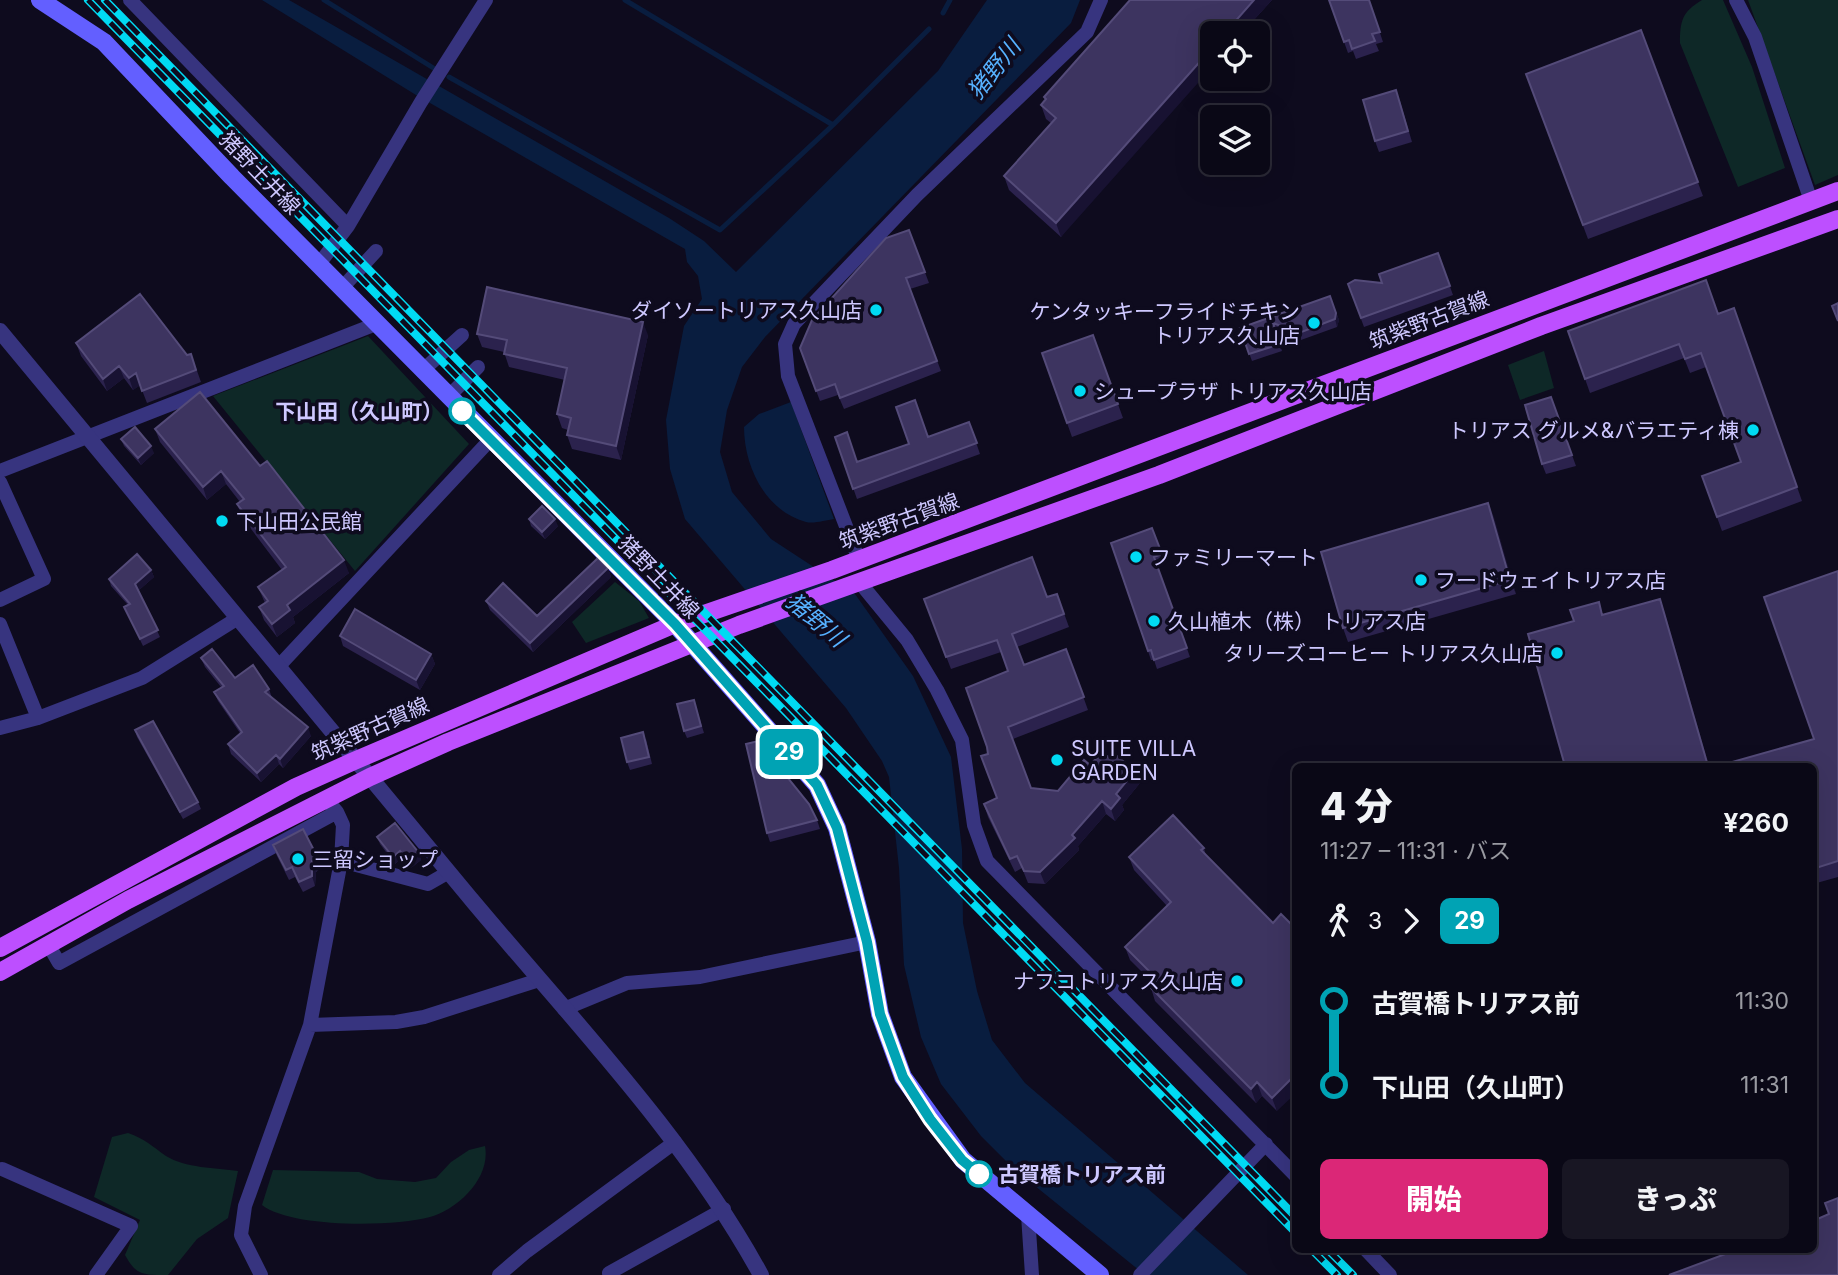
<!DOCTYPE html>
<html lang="ja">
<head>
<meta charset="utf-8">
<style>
  body { margin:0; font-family:Inter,"Noto Sans JP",sans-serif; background:#181623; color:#f1f3f6; height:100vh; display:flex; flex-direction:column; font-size:26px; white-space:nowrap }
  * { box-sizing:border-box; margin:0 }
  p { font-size:23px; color:#999aa1 }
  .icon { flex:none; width:38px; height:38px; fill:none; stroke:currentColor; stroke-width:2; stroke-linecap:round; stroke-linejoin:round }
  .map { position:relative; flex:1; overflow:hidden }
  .sheet { position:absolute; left:1292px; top:763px; width:525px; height:490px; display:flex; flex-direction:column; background:#0a0816; border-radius:10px; box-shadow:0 7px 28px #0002,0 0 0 2px #2a2935 }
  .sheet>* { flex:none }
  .badge { padding:0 14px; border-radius:10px; font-size:24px; line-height:46px }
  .buttons { position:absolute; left:1200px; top:21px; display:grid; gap:14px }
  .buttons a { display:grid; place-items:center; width:70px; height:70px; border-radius:10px; background:#0a0816; box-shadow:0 7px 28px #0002,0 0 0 2px #2a2935; font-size:35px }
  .map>.badge { position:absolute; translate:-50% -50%; box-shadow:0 0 0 4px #fff }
  .legs { display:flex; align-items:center; gap:10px; height:77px; padding:0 28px; font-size:23px }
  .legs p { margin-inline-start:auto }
  .head { display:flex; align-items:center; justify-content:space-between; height:119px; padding:0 28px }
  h1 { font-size:38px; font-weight:800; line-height:52px }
  .primary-button { display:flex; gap:14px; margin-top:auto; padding:14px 28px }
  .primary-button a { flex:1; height:80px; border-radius:10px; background:#db2777; color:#fff; font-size:28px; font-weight:800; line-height:80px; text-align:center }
  .primary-button a+a { background:#181623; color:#f1f3f6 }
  ul { padding:0 28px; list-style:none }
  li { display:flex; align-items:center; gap:24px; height:84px; font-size:26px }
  li i { display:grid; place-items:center; width:10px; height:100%; margin:0 9px; background:currentColor }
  li i::after { content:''; width:18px; height:18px; margin:-9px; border:5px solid; border-radius:50%; background:#0a0816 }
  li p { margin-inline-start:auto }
  li:first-child i { background:linear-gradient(#0000 50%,currentColor 0) }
  li:last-child i { background:linear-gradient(currentColor 50%,#0000 0) }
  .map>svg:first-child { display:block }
</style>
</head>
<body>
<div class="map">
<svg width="1838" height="1275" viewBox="0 0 1838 1275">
  <rect width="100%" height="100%" fill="#0e0b1e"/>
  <path fill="#0e2827" d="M1702,0H1723L1752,67L1785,168L1738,187L1680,43C1680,21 1682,12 1702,0Z
    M1748,0H1838V175L1815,185Z
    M368,336L469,444L355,571L213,396Z
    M1544,351L1554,388L1520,400L1508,365Z
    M615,582L639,601L649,618L586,643L572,622Z
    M128,1133C145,1139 152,1146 166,1156C185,1168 216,1168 238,1171L228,1218L197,1239L168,1275C142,1275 136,1275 125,1255L140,1220L94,1197L112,1137Z
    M485,1146C491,1178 458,1209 430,1217C393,1227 291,1228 262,1205L273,1170L359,1172L377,1179L415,1182L436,1178L451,1162L469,1150Z"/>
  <path fill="#091d3f" d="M262,0H289L310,12L669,218L704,241L736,272L938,71L987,0H1080L1071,23L765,337L742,367L727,410L720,452L732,492L771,539L855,594L913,676L951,757L962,849L963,923L977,991L992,1040L1025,1083L1248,1275H1145L1013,1168L981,1136L941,1084L921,1037L904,965L899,868L889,777L882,761L846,708L685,519L670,469L666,420L684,326L702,299L698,276L687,262L685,249L416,95Z
    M791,402L834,519C826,520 814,524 806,522C765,511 744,466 744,427L759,414Z"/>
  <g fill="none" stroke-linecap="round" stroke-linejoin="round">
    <path stroke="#091d3f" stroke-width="5" d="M324,0L435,69
      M943,13L950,0
      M449,77L720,230L833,125L625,0
      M833,125L929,29"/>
    <path stroke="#37347f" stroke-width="14" d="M130,0L348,226
      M1736,0L1755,37L1811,201
      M319,264L348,226L421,102L486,0
      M341,289L376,251
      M422,371L462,335
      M448,397L478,367
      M0,471L376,324
      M0,482L44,579L0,600
      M859,560L788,376L785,344L794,324L917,195L1087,32L1101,0
      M861,584L907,640L937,690L962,740L974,825L987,861L1295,1175
      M0,624L38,718
      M278,667L490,440
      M0,728L38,718L142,678L238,618
      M341,861L428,884L449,872
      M48,944L59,963L337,812
      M564,1009L627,983L700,977L867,942
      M310,1025L396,1022L424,1017L539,980
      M2,1169L131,1226L96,1275
      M1028,1215L1032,1275
      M1366,1250L1390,1275
      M609,1273L724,1209
      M261,1275L241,1235L245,1206L310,1025L341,861L343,825L337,812L327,800
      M499,1275L527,1251L675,1142
      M1140,1275L1266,1144"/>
    <path stroke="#37347f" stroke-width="16" d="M0,331C157,521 314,710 471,899C572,1020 685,1136 761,1275"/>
    <path stroke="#635fff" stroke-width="18" d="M40,0L104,42L232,177L675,624L817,785L837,828L867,942L880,1014L903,1077L963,1160L1100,1275"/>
    <path stroke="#bd4fff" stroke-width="18" d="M0,948L296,787L354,761L675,624L832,570L1838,191
      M0,972L128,900L370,777L448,742L739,625L1159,475L1541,326L1838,219"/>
    <g stroke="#00daf3" stroke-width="8">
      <path id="rail" d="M88,0L1295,1232
        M105,0L1295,1216
        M1312,1250L1337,1275
        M1328,1250L1353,1275"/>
    </g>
    <use href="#rail" stroke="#0e0b1e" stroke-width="5" stroke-dasharray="16" stroke-linecap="butt"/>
  </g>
  <path fill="#2b224d" d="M1130,0H1272L1242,33H1213L1061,237L1009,190L1004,176L1051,123L1046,119L1041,105L1045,100L1044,97Z
    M1329,0H1369L1383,42L1376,44L1379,51L1356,59L1353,51L1348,53Z
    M1641,30L1703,196L1588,239L1526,74Z
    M1400,101L1412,142L1379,152L1375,141Z
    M909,230L929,283L910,289L941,371L844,409L838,395L820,401L800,348Z
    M1438,253L1453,295L1364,327L1348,284L1382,283Z
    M1330,296L1339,320L1337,327L1301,340L1275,330L1282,351L1252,361L1240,328Z
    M1734,308L1802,501L1722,531L1702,476L1741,462L1706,367L1690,373L1684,358L1590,393L1568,331L1718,314Z
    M477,334L648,335L621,460L572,449L567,435L568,430L562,428L557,414L565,380L509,367L504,352L482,347Z
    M1093,335L1123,418L1072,437L1042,353Z
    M76,343L187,355L191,354L201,382L147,403L140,385L133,390L124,378L107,391L81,356Z
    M1551,397L1576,466L1546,474L1542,464Z
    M969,422L980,454L857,499L835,437L857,462Z
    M155,429L260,466L349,573L293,617L295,623L277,637L264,620L259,607L265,603L258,587L282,570L242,517L237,504L240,502L226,484L207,500L160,442Z
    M121,439L154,453L141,465L124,446Z
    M1488,503L1516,594L1348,642L1343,628Z
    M529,519L558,526L545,539L531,526Z
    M1152,528L1165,564L1158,567L1190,657L1157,669L1154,660H1151L1111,543Z
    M608,568L611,577L533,652L490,610L486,601L537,616Z
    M151,570L154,577L138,591L160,637L143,646L124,607L128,605L111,586L109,579Z
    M1838,571V877L1813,884L1814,739Z
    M1057,594L1069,627L1017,647L1024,665L1066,649L1088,710L1013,739L1031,788L1058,791L1090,765L1140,783L1122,805L1124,810L1115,821L1106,814L1078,846L1079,850L1045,884L1028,883L1022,868L1015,872L988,817L984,804L997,798L988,754L1008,671L1001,652L951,669L924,599L1047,597Z
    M340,636L431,654L435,664L420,690L343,646Z
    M201,658L235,678L269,689L272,698L311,736L283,768L279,764L261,782L231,754L228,744L240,733L218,701L214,692L221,687L205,667Z
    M696,707L704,733L687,738L684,731Z
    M135,730L198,802L201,809L183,819L137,737Z
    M646,739L652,764L630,770L627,762Z
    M817,820L820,829L770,842L767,833Z
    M377,837L419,853L421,860L411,868L402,858L395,864L380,844Z
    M273,845L318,858L321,868L316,872L315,886L303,892L295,877L289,880L277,856Z
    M1204,848L1206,856L1277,1111L1262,1096L1256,1103L1155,1001L1151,988L1154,984L1130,960L1125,947L1167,906L1134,870L1129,857Z"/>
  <path fill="#181232" d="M1254,0H1272L1242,33H1225Z
    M1213,47V66L1061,237L1056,223Z
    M1336,313L1339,320L1337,327L1335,319Z
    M643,322L648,335L621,460L616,446Z
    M119,366L124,378L107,391L103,379Z
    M136,373L141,385L133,390L129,378Z
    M151,446L154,453L141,465L138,458Z
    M221,471L226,484L207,500L203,487Z
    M1488,503L1494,517L1516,594L1510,580Z
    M555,519L558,526L545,539L542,532Z
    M344,560L349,573L293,617L295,623L277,637L272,624L287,605Z
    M608,568L611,577L533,652L530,643Z
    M151,570L154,577L138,591L135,584Z
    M1660,599L1665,613L1709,766H1708Z
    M431,654L435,664L420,690L416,680Z
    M308,727L311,736L283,768L280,759Z
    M276,755L279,764L261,782L257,773Z
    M1135,771L1140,783L1122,805L1124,810L1115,821L1111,809L1116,794Z
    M1102,801L1106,814L1078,846L1079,850L1045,884L1040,872Z
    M400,851L402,858L395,864L393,857Z
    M419,853L421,860L411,868L408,861Z
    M312,861L316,872L315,886L312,876Z
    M1295,1075V1094L1277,1111L1272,1098Z
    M1257,1082L1262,1096L1256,1103L1251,1089Z"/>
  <path fill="#3d3460" stroke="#544b79" stroke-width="2" d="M1130,0H1254L1225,33H1213V47L1056,223L1004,176L1056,118L1041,105L1046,99L1044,97Z
    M1329,0H1369L1380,32L1372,34L1375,41L1352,49L1349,40L1344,42Z
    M1641,30L1698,182L1583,225L1526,74Z
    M1396,90L1408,131L1375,141L1363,100Z
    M909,230L925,272L906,278L937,361L840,398L835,384L816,391L800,348L812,320L886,238Z
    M1438,253L1450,286L1361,318L1348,284L1355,280L1382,283L1379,274Z
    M1706,280L1718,314L1734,308L1797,487L1717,517L1702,476L1741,462L1701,353L1685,359L1679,344L1585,379L1568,331Z
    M487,287L643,322L616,446L567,435L571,418L557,414L567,368L504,354L507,340L477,334Z
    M140,294L187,355L191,354L196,370L142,391L136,373L129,378L119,366L103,379L76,343Z
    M1330,296L1336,313L1335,319L1299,333L1273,323L1280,344L1249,354L1240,328Z
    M1838,303V321L1832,306Z
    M1093,335L1118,404L1067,423L1042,353Z
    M200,392L260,466L267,461L344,560L287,605L290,610L272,624L259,607L268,601L258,587L286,567L237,504L244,499L221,471L203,487L155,429Z
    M1551,397L1572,455L1542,464L1525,405Z
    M915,400L928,437L969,422L977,443L853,489L835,437L847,432L857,462L909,444L896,407Z
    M135,427L151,446L138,458L121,439Z
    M1488,503L1510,580L1343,628L1321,552Z
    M542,506L555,519L542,532L529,519Z
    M1152,528L1162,554L1154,557L1187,648L1154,660L1151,650L1148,651L1111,543Z
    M137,554L151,570L135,584L158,630L140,639L124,607L130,604L109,579Z
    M1032,557L1047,597L1057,594L1064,614L1012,634L1024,665L1066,649L1084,697L1008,727L1031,788L1058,791L1084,760L1090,765L1102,752L1108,757L1112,752L1135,771L1116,794L1120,798L1111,809L1102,801L1072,835L1075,838L1040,872L1024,871L1017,856L1010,859L984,804L997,798L981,756L988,754L987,747L966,688L1008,671L997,640L946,657L924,599Z
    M598,558L608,568L530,643L486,601L503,583L537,616Z
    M1838,571V861L1813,869V766H1718L1814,739L1764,597Z
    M1660,599L1708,766H1565L1528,634L1574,621L1570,610L1599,602L1602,615Z
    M355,609L431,654L416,680L340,636Z
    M212,649L235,678L253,665L269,689L265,692L308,727L280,759L276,755L257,773L228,744L242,732L214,692L224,686L201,658Z
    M694,700L701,726L684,731L677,704Z
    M153,721L198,802L180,812L135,730Z
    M643,732L649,757L627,762L621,738Z
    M758,741L809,804L817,820L767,833L746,744Z
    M1173,815L1204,848L1201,850L1273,923L1281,914L1295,928V1075L1272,1098L1257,1082L1251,1089L1151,988L1158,980L1125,947L1171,902L1129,857Z
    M395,823L419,853L408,861L400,851L393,857L377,837Z
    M303,829L318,858L312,861V876L299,882L292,867L286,870L273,845Z
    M1838,1198V1275H1669L1736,1250H1813V1221L1829,1214L1825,1203Z"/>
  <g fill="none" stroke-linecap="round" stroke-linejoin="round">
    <g stroke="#fff" stroke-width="16">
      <path id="line-1" d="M462,411L675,624L817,785L837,828L867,942L880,1014L903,1077L930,1119L962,1160L979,1174"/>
    </g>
    <use href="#line-1" stroke="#00a3b4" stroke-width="10"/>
  </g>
  <g fill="#00daf3" stroke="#0e0b1e" stroke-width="2.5">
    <circle cx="876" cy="310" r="7"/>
    <circle cx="1314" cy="323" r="7"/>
    <circle cx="1080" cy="391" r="7"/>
    <circle cx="1753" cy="430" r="7"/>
    <circle cx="222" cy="521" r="7"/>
    <circle cx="1136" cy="557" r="7"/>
    <circle cx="1421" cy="580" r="7"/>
    <circle cx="1154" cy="621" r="7"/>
    <circle cx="1557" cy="653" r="7"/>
    <circle cx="1057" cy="760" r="7"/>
    <circle cx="298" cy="859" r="7"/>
    <circle cx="1237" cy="981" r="7"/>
  </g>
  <g fill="#fff" stroke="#00a3b4" stroke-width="3.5">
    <circle cx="462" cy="411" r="12"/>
    <circle cx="979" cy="1174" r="12"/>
  </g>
  <g text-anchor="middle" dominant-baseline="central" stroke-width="7" stroke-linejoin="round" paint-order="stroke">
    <g font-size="21" fill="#cec8ff" stroke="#0e0b1e">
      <text transform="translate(260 173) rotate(46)">猪野土井線</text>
      <text transform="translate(1429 320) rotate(-21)">筑紫野古賀線</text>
      <text transform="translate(899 521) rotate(-20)">筑紫野古賀線</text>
      <text transform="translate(659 577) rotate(46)">猪野土井線</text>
      <text transform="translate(370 729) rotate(-24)">筑紫野古賀線</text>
    </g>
    <g font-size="21" fill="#cec8ff" stroke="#0e0b1e" text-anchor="start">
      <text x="862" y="310" text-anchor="end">ダイソートリアス久山店</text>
      <text x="1300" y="311" text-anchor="end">ケンタッキーフライドチキン<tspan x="1300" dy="24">トリアス久山店</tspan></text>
      <text x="1094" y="391">シュープラザ トリアス久山店</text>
      <text x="1739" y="430" text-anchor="end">トリアス グルメ&amp;バラエティ棟</text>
      <text x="236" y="521">下山田公民館</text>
      <text x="1150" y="557">ファミリーマート</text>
      <text x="1435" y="580">フードウェイトリアス店</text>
      <text x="1168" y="621">久山植木（株） トリアス店</text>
      <text x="1543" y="653" text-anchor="end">タリーズコーヒー トリアス久山店</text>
      <text x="1071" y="748">SUITE VILLA<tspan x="1071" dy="24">GARDEN</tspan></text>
      <text x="312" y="859">三留ショップ</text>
      <text x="1223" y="981" text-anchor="end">ナフコトリアス久山店</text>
    </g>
    <g font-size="21" font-weight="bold" fill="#cec8ff" stroke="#0e0b1e" text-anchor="end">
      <text x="443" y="411">下山田（久山町）</text>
      <text x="998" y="1174" text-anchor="start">古賀橋トリアス前</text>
    </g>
    <g font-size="23" font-style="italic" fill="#56b1ff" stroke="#0e0b1e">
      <text transform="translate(994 69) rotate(-52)">猪野川</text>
      <text transform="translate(816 620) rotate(40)">猪野川</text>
    </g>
  </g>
</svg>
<div class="buttons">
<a><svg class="icon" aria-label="locate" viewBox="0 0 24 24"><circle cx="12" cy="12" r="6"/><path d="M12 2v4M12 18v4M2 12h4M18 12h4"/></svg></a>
<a><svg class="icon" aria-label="layers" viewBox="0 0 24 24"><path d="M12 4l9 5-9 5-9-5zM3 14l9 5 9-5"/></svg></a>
</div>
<b class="badge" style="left:789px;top:752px;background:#00a3b4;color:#fff">29</b>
<section class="sheet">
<div class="head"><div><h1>4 分</h1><p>11:27 – 11:31 · バス</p></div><b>¥260</b></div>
<div class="legs"><svg class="icon" aria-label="walk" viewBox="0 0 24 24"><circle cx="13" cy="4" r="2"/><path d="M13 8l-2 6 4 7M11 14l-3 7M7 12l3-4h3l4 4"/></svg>3<svg class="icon" aria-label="forward" viewBox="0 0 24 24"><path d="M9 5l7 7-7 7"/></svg><b class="badge" style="background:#00a3b4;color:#fff">29</b></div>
<ul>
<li><i style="color:#00a3b4"></i><b>古賀橋トリアス前</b><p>11:30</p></li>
<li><i style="color:#00a3b4"></i><b>下山田（久山町）</b><p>11:31</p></li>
</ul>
<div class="primary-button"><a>開始</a><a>きっぷ</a></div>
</section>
</div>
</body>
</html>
